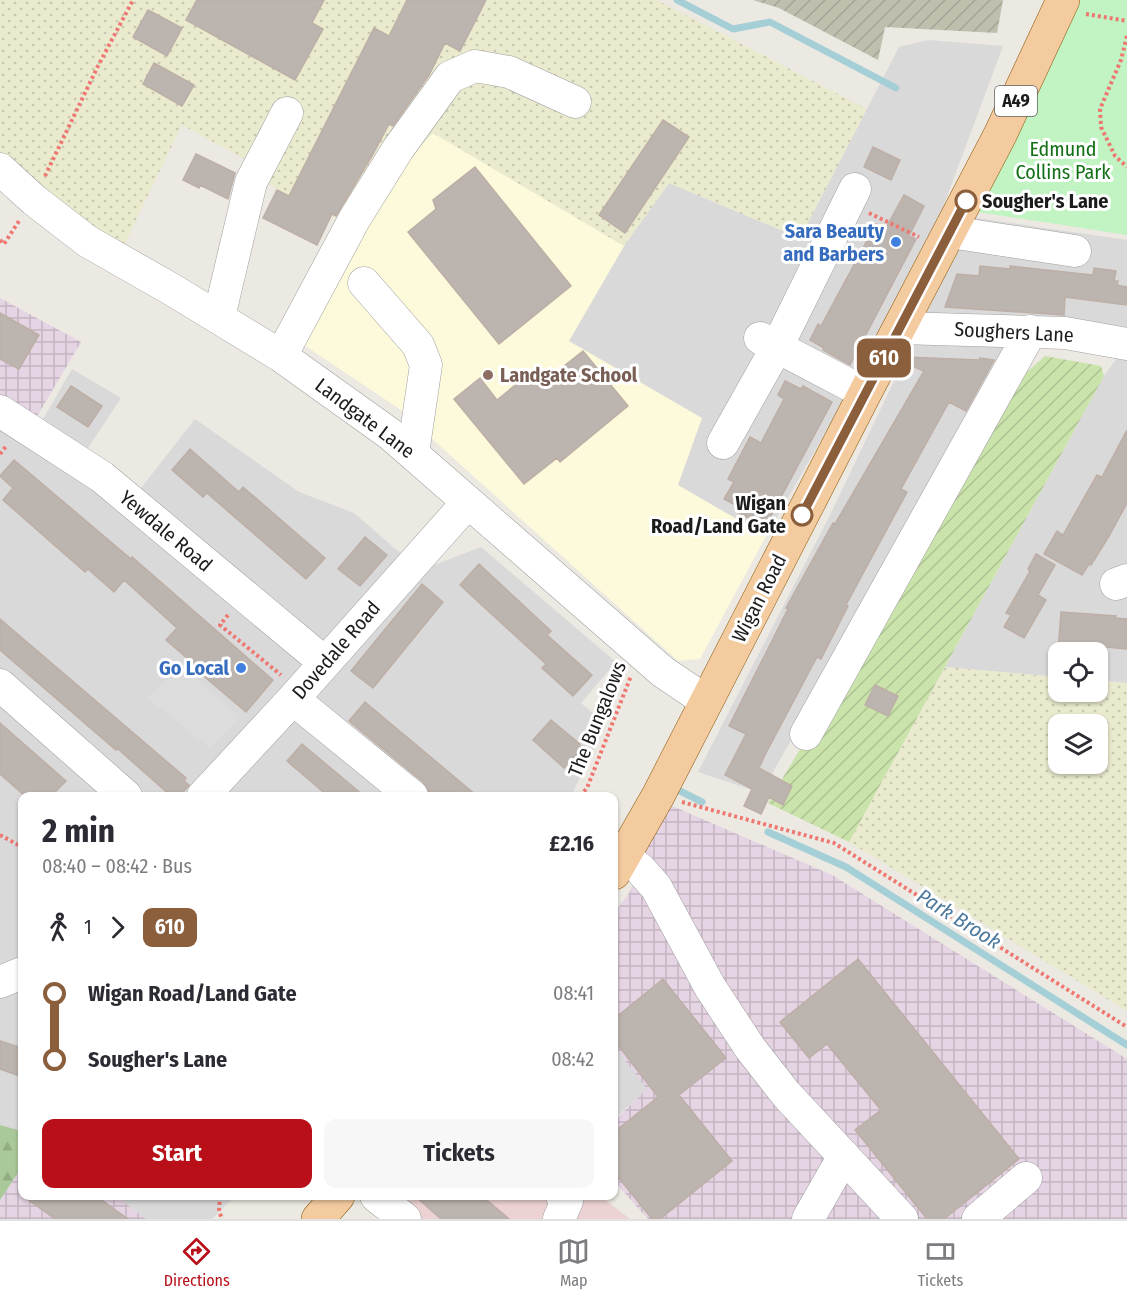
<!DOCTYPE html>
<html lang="en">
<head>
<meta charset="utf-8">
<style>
  body { margin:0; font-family:"Fira Sans Condensed",sans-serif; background:#f7f7f7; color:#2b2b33; height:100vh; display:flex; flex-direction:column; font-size:22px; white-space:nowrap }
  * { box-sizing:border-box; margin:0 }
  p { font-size:20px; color:#7c7c81 }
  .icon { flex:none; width:33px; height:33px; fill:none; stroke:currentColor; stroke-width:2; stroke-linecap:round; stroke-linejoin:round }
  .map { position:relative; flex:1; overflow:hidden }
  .drawer { position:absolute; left:18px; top:792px; width:600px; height:408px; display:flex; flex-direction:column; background:#fff; border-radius:12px; box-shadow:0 2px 4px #0004 }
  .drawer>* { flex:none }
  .badge { padding:0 12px; border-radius:9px; font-size:21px; line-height:39px }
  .buttons { position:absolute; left:1048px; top:642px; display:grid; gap:12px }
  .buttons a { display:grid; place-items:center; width:60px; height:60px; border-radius:12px; background:#fff; box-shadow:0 2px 4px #0004; font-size:30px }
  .map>.badge { position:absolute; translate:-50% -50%; box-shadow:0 0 0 3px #fff }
  .legs { display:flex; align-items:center; gap:9px; height:66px; padding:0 24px; font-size:20px }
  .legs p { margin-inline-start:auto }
  .overview { display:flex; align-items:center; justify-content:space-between; height:102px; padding:0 24px }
  h1 { font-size:33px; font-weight:700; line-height:45px }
  .action { display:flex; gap:12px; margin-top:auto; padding:12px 24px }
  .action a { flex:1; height:69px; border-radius:12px; background:#b80f19; color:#fff; font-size:24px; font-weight:700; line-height:69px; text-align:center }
  .action a+a { background:#f7f7f7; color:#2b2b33 }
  ul { padding:0 24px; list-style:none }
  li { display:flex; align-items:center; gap:21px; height:66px; font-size:22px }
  li i { display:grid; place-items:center; width:9px; height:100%; margin:0 8px; background:currentColor }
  li i::after { content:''; width:15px; height:15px; margin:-8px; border:4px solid; border-radius:50%; background:#fff }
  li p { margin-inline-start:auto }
  li:first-child i { background:linear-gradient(#0000 50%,currentColor 0) }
  li:last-child i { background:linear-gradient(currentColor 50%,#0000 0) }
  .tabs { display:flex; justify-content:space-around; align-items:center; height:84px; border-top:2px solid #e1e1e2; background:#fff; font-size:16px; color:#7c7c81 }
  .tabs a { display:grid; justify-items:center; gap:3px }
  .tabs .selected { color:#b80f19 }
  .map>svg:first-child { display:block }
</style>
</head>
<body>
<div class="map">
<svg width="1127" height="1219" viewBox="0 0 1127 1219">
  <defs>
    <pattern id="industrial-grid" width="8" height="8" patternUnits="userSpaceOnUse" patternTransform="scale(1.5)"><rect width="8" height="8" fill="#e5d4e3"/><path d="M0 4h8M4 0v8" fill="none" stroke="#c4b5c2"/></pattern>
    <pattern id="construction-furrows" width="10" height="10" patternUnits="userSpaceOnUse" patternTransform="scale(1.5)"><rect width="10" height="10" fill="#c0bfae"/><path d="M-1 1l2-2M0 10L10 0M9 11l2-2" fill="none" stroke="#a4a495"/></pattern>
    <pattern id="farmland-dots" width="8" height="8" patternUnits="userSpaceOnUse" patternTransform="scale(1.5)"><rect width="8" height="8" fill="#eaeace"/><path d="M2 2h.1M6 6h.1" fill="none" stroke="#c8c8b0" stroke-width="1.8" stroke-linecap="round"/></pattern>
    <pattern id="forest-firs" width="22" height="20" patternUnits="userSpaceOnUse" patternTransform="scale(1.5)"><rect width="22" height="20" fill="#aac99a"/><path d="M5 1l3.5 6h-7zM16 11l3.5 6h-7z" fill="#92ac84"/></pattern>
    <pattern id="garden-furrows" width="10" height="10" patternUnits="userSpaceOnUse" patternTransform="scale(1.5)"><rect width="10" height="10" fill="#cae3ab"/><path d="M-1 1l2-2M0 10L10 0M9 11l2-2" fill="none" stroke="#adc293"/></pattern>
  </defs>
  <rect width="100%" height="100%" fill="#ece8e2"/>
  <path fill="#dad9d9" d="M928,40L1003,46L935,229L897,308L766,536L677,485L569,341L624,246L669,183L800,238L899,47Z
    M970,217L1127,240V335L1029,324L761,793L698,772L830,515L929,308Z
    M1127,344V683L1098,680V652H1059V677L945,667L1104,376Z
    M72,369L121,398L74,469L123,511L195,419L299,492L354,513L399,552L429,567L481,547L616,662L581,703L606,724L571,796H22V1131L0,1125V426L31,440Z
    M614,1046L648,1089L614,1119Z
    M116,1196H235L212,1219H146Z"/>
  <path fill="#ecd2d2" d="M381,1196H600L630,1219H413Z"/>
  <path fill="url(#industrial-grid)" d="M0,298L81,342L36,418L0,396Z
    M663,802L832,875L1127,1059V1219H648L614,1181V1121L647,1089L614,1046V913L630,892Z
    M22,1167V1196H116L146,1219H0V1200Z"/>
  <path fill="#fcfadb" d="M433,133L624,246L569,341L702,418L678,485L766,536L700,659L678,661L398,408L286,333L345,224Z"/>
  <path fill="url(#construction-furrows)" d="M753,0H1003L997,33L885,27L878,60L779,8Z"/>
  <path fill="url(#farmland-dots)" fill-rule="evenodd" d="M0,0H657L867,109L800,238L669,183L624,246L433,133L345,224L249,174L252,163L182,125L124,245L36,190L0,154Z
    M945,667L1059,677V692H1098V681L1127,683V1011L849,842ZM1098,724V764H1059V724Z"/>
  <path fill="url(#forest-firs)" d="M0,1125L22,1131V1167L0,1200Z"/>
  <path fill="#c1f4c2" d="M1077,0H1127V235L965,210Z"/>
  <path fill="url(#garden-furrows)" d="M1045,356L1101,366L1104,376L849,842L768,803L1020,378Z"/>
  <path fill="#dcdcdc" d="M182,665L240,717L210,748L147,698Z"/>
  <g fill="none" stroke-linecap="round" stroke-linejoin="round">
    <path stroke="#a5cfd7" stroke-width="7" d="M677,0L733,29L770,22L896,88
      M678,790L702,802
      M768,832L846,867L1127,1045"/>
  </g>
  <path fill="#bcb4af" stroke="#bdaea6" stroke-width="1.5" d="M197,0H324L312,23L323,29L295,80L186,20Z
    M407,0H486L460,51L445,43L429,75L393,126L389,124L372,156L336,216L332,214L317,245L263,218L277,190L289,196L374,28L389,36Z
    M148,10L182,28L167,56L133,37Z
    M154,63L194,85L182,106L143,84Z
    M663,120L689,137L625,233L599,215Z
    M873,147L900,160L891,180L864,167Z
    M196,154L235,173L228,199L200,185L199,188L183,180Z
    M475,167L571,286L499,344L408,232L436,209L433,200Z
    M904,195L924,206L909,236L916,239L850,365L823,350L824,348L810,340L818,324L821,326L876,224L885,228L887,226Z
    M980,266L1010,269V266L1093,275L1094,268L1116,271L1114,281H1118L1117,285L1127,287L1126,305L1065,297L1064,315L945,307L957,274L979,276Z
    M0,313L39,335L19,369L0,359Z
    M583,351L628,406L560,462L557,458L524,484L454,399L480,378L497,400L530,373L540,385Z
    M905,357L979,360L980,358L994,360L966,411L949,402L901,489L907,492L846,605L848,606L821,659L817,657L766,753L759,768L792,786L783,805L769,797L761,814L744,806L752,789L725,775L746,734L729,726L788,609L786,608L833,523L835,524L924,371L902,362Z
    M785,381L801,389L803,386L832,402L765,527L737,512L739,507L724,499L734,482L728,479L750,437L761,443L784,399L778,395Z
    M71,386L102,406L88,427L57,407Z
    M1127,430V503L1109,536L1091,565L1089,564L1082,575L1044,554L1057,531L1063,535L1097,475L1102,477Z
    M190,449L239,492L243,487L325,558L306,579L207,493L203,497L172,470Z
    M14,460L131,559L132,557L273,680L246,712L186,661L188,659L166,640L177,628L124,580L114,592L88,569L85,572L3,500L13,488L0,476Z
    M365,537L387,555L360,586L338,569Z
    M1036,554L1055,565L1038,595L1046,600L1024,638L1004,627L1011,615L1006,613L1030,571L1028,569Z
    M479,564L551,631L547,635L592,675L573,696L542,668L546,664L460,585Z
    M422,584L443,602L373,688L351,671Z
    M1061,612L1116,616L1115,618L1127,619V649L1106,647V652H1058Z
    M0,619L186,778L184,781L189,785L180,796H171L118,749L116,750L0,650Z
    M875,685L898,696L888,716L865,705Z
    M365,702L408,738L477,796H435L429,792L423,782L349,721Z
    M551,720L580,744V751L564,768L533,740Z
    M0,723L66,781L51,796H25L0,774Z
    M302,744L364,796H328L287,761Z
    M858,959L1019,1159L944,1219H927L855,1130L881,1110L827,1044L809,1058L780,1022Z
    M663,979L726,1058L679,1095L732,1161L660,1219H652L614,1172V1132L658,1097L614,1040V1019Z
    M0,1041L22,1048V1077L0,1069Z
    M23,1196H96L128,1219H55Z
    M415,1196H482L509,1219H441Z"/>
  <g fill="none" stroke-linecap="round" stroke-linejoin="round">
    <g stroke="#a0a0a0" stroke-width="33">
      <path id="minor" d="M0,169L34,200L87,241L171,289L281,356L390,434L663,672L706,701
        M950,232L1075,251
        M364,283L418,345L426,365L413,453
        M219,317L251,182L287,113
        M901,328L1065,333L1127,344
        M760,338L865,393
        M281,356L355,218L398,149L450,77L475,66L509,72L575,102
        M0,411L102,477L324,662
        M723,443L777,347L855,189
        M1116,584L1127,580
        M0,685L126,796
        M293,699L412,796
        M806,734L1031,331
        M203,796L293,699L468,502
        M624,856L640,869L656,887L710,987L750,1048L786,1094L902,1219
        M0,982L22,973
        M376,1196L405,1219
        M559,1219L567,1201L562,1196
        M808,1219L844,1156
        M978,1219L1026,1178"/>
    </g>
    <g stroke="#88580b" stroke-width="34">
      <path id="major" d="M614,873L658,796L865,393L1000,135L1063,0
        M318,1219L338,1196"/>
    </g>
    <path stroke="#ee7771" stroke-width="4" stroke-dasharray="3 3" stroke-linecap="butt" d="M1086,14L1127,21
      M1127,36L1121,60L1100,109L1101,127L1115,156L1127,167
      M45,176L98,66L133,0
      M869,213L919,237
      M0,240L4,244L19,221
      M0,454L7,445
      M228,615L220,625L281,675
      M580,796L587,788L631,676
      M682,802L834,843L1127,1027
      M0,835L22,847
      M220,1196L219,1211L222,1219"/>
    <use href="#minor" stroke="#fff" stroke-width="32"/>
    <use href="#major" stroke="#f4cb9f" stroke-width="33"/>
  </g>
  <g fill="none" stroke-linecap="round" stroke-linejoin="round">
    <g stroke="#fff" stroke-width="14">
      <path id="line-1" d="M802,515L966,201"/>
    </g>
    <use href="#line-1" stroke="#8b5e3c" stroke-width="9"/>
  </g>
  <g fill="#fff" stroke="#8b5e3c" stroke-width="3">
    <circle cx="966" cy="201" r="10"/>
    <circle cx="802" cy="515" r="10"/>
  </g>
  <g fill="#3f7fe0" stroke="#fff" stroke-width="2">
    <circle cx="896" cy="242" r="6"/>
    <circle cx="241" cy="668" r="6"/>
  </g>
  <circle fill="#8d6e63" stroke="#fff" stroke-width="2" cx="488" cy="375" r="6"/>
  <g text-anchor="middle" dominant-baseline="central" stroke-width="6" stroke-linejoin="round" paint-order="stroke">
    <rect fill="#fff" stroke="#606060" stroke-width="1.5" x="995" y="86" width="42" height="30" rx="4.5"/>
    <g font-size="18" font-weight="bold" fill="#1c1c1c">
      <text x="1016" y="101">A49</text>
    </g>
    <g font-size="20" fill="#137016" stroke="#fff">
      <text x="1063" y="149">Edmund<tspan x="1063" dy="23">Collins Park</tspan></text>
    </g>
    <g font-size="20" font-weight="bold" fill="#1c1c1c" stroke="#fff" text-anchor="start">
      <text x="982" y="201">Sougher's Lane</text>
      <text x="786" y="503" text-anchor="end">Wigan<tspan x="786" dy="23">Road/Land Gate</tspan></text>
    </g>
    <g font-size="20" font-weight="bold" fill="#366cbe" stroke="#fff" text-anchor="end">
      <text x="884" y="231">Sara Beauty<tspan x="884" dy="23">and Barbers</tspan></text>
      <text x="229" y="668">Go Local</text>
    </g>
    <g font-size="20" fill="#1c1c1c" stroke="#fff">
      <text transform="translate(1014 332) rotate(3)">Soughers Lane</text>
      <text transform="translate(365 418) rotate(37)">Landgate Lane</text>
      <text transform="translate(166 531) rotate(40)">Yewdale Road</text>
      <text transform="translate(759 598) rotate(-63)">Wigan Road</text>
      <text transform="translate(336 650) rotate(-49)">Dovedale Road</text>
      <text transform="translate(597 719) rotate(-68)">The Bungalows</text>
    </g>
    <g font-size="20" font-weight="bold" fill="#785e54" stroke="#fff" text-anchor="start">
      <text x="500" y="375">Landgate School</text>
    </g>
    <g font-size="21" font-style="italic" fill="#4d799c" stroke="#fff">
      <text transform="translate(959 919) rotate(32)">Park Brook</text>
    </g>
  </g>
</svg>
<div class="buttons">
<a><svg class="icon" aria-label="locate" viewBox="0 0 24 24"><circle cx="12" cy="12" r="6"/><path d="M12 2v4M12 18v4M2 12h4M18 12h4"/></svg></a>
<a><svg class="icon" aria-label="layers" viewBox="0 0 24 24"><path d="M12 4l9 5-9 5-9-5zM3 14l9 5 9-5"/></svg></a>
</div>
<b class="badge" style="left:884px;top:358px;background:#8b5e3c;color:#fff">610</b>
<section class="drawer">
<div class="overview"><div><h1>2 min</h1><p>08:40 – 08:42 · Bus</p></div><b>£2.16</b></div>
<div class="legs"><svg class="icon" aria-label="walk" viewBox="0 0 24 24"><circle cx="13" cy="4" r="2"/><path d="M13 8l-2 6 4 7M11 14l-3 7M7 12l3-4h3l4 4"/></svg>1<svg class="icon" aria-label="forward" viewBox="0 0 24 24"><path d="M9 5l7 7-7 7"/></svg><b class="badge" style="background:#8b5e3c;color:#fff">610</b></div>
<ul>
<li><i style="color:#8b5e3c"></i><b>Wigan Road/Land Gate</b><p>08:41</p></li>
<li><i style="color:#8b5e3c"></i><b>Sougher's Lane</b><p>08:42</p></li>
</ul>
<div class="action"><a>Start</a><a>Tickets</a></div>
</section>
</div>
<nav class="tabs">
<a class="selected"><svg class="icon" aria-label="directions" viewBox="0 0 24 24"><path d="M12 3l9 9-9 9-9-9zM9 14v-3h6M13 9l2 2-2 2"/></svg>Directions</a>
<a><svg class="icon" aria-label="map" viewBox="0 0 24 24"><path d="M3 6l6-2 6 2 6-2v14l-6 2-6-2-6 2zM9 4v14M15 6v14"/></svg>Map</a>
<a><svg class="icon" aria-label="tickets" viewBox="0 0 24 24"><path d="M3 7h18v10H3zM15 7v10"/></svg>Tickets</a>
</nav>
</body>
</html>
